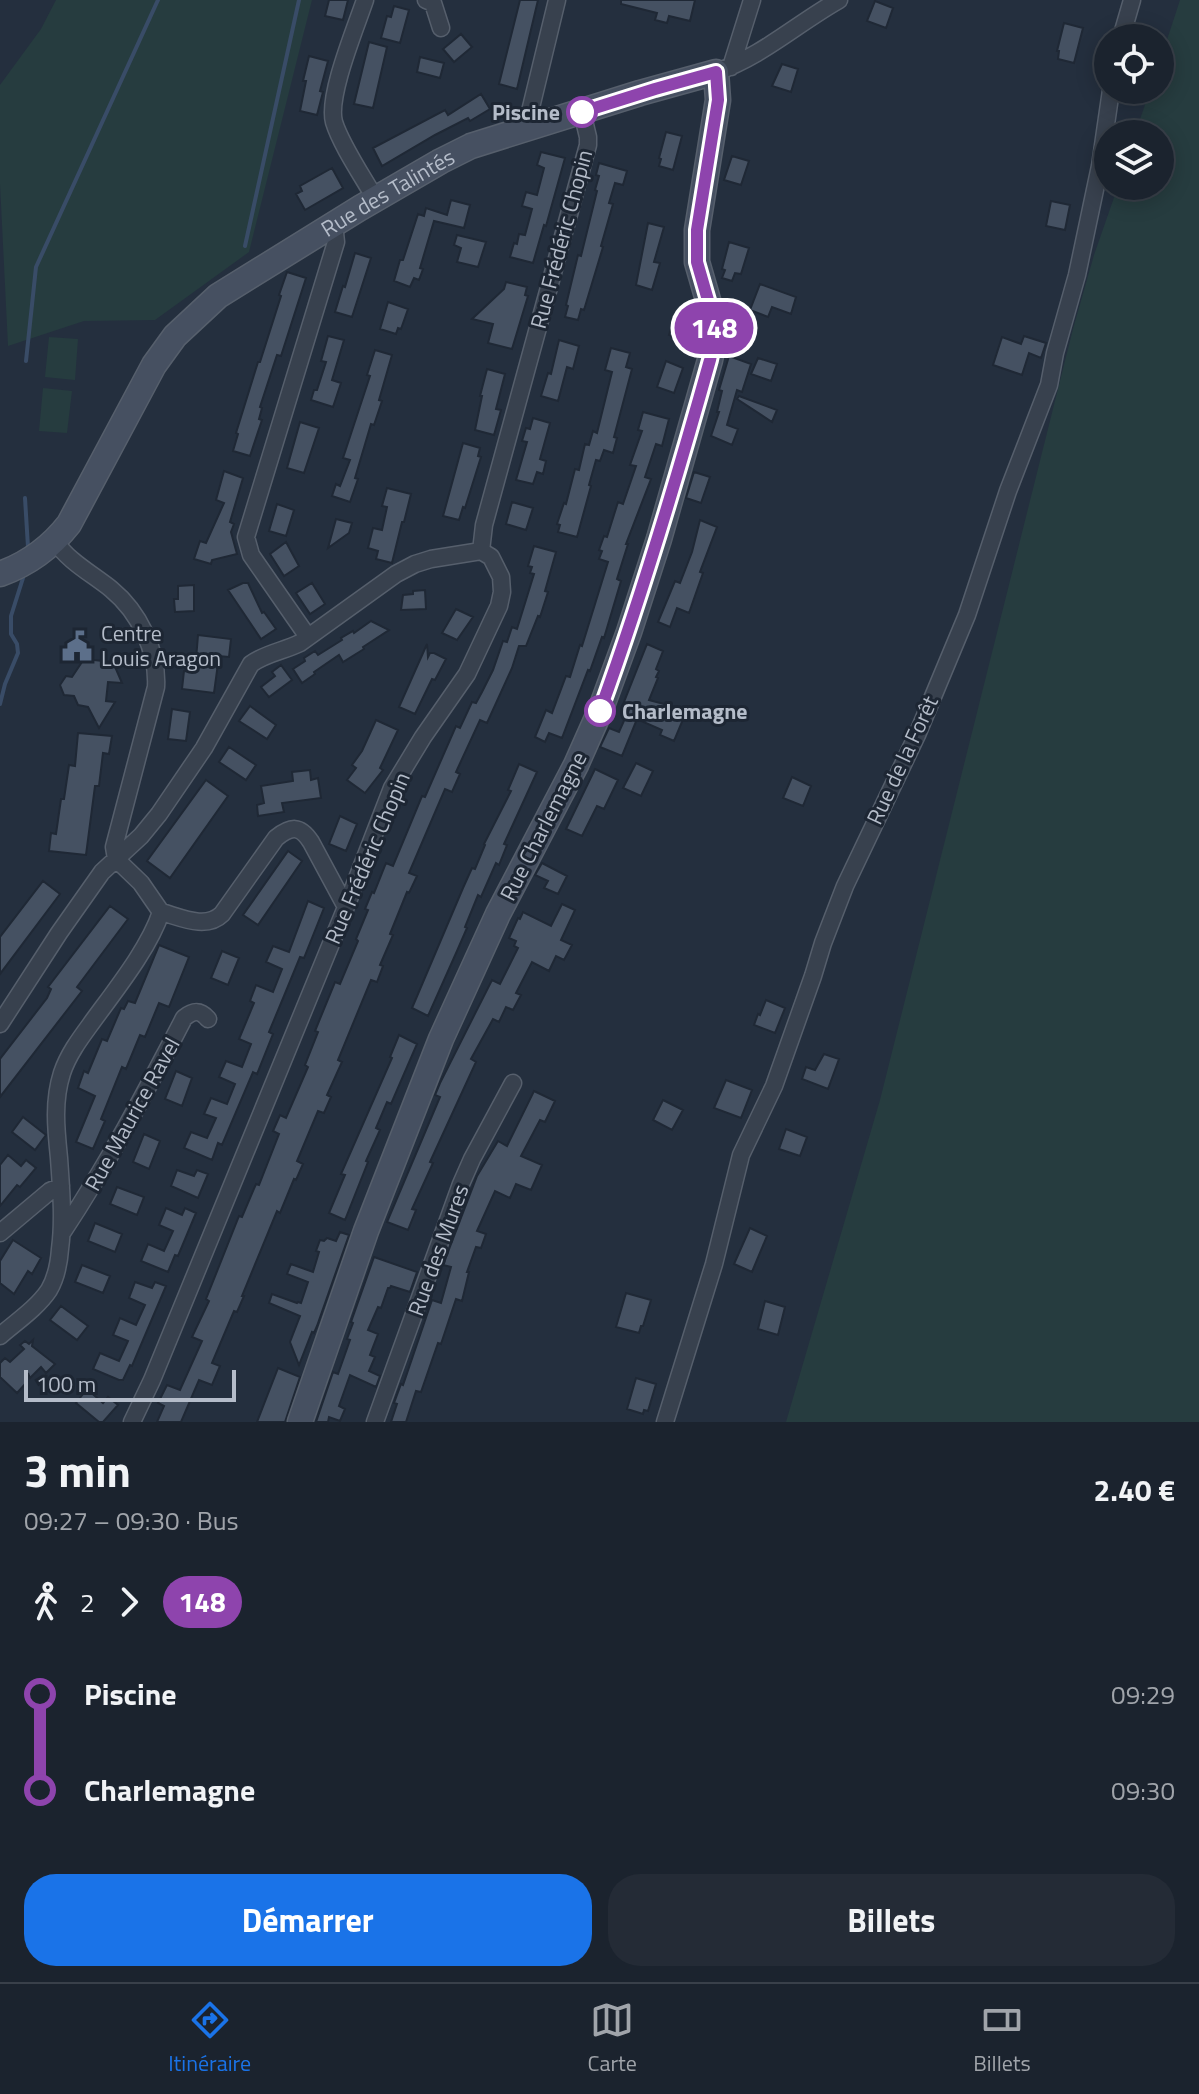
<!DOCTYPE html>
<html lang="fr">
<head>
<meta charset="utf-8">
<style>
  body { margin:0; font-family:"Titillium Web",sans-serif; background:#242b36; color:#f1f3f6; height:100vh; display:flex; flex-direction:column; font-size:30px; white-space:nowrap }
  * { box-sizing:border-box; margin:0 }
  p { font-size:26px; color:#a0a4aa }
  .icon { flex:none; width:44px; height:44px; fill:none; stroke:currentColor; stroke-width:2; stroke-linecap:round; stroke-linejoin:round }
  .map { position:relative; height:1422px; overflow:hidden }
  .details { display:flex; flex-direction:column; background:#1b232e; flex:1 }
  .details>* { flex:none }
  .badge { padding:0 16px; border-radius:26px; font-size:28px; line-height:52px }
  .buttons { position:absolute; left:1094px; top:24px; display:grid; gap:16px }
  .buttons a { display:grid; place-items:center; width:80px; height:80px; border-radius:50%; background:#1b232e; box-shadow:0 4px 20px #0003,0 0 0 2px #39404a; font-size:40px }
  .scale { position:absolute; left:24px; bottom:20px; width:212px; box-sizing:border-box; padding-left:8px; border:4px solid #b4bcc9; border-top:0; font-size:22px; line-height:28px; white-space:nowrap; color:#b4bcc9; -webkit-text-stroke:6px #1d2633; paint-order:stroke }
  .map>.badge { position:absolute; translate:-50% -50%; box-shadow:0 0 0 4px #fff }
  .legs { display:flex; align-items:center; gap:12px; height:88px; padding:0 24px; font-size:26px }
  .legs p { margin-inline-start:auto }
  .overview { display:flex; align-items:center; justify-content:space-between; height:136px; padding:0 24px }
  h1 { font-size:44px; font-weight:700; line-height:60px }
  .cta { display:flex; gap:16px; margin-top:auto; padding:16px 24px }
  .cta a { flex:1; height:92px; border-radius:32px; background:#1a73e8; color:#fff; font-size:32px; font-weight:700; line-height:92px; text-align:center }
  .cta a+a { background:#242b36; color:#f1f3f6 }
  ul { padding:0 24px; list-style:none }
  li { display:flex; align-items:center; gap:28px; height:96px; font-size:30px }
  li i { display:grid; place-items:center; width:12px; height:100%; margin:0 10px; background:currentColor }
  li i::after { content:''; width:20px; height:20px; margin:-10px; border:6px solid; border-radius:50%; background:#1b232e }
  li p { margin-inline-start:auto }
  li:first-child i { background:linear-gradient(#0000 50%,currentColor 0) }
  li:last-child i { background:linear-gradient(currentColor 50%,#0000 0) }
  .menu { display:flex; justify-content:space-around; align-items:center; height:112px; border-top:2px solid #39404a; background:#1b232e; font-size:22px; color:#a0a4aa }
  .menu a { display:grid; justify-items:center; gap:4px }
  .menu .on { color:#1a73e8 }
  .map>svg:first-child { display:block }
</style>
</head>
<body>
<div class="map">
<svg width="1199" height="1422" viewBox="0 0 1199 1422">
  <rect width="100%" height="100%" fill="#242f3e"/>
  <path fill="#263c3f" d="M56,0H312L249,252L155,320L84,321L8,346L0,184V85L41,29Z
    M1180,0H1199V1422H786L880,1100L1073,329L1094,255L1118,186H1160V134H1135L1150,90H1160V61Z
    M49,337L78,339L75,380L45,377Z
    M43,388L72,391L67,433L39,431Z"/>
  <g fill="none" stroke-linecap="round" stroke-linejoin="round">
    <path stroke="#394c67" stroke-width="4" d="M245,246L299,0
      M26,361L36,267L158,0
      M25,498L28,547
      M0,704L5,684L18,653L17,644L11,634V616L23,578"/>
  </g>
  <path fill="#455162" stroke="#1f2835" stroke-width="2" d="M329,0H348L343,20L325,16Z
    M520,0H538L517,89L499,84Z
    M621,0H695L690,21L669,16L667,23L655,20L657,13L621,4Z
    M875,1L893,8L886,28L867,21Z
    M394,6L409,10L400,43L381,38L387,16L391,17Z
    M1064,23L1083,28L1074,63L1058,59L1059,51H1057Z
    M461,34L472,47L454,62L443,49Z
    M369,42L387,47L373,108L354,104Z
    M309,56L328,61L320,91L323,92L317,115L300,111L306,81H303Z
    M420,57L444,63L440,78L417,72Z
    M782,64L798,69L791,92L772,86Z
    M481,94L490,109L470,121L468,118L435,135L382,166L373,148L445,110L448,115Z
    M666,132L682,136L673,170L659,166L661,159L659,158Z
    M541,152L565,158L546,226L544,225L533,263L510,257L514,243L517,244L519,234L525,235L532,209L522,206L526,192L537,195L544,168L537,165Z
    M732,156L749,161L741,185L724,180Z
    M599,163L627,171L623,185L615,183L609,203L613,204L601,246L603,247L584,310L581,309L578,320L565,317L568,306L566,305L578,255L581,256L597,191L595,190L599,176L596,175Z
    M332,168L343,188L305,210L296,194L302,191L300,186Z
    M451,200L470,205L464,228L434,221L420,268L423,269L419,280L414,278L410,287L394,281L400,260H403L418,214L424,216L426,208L447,215Z
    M1051,201L1070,205L1065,230L1046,226Z
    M648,223L664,227L654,262L660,263L652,290L636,285Z
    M457,235L486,242L478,267L457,262L461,248L454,245Z
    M729,242L749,248L741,274L735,273L732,281L722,278L725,270L722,269Z
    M355,253L371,258L352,317L335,312L343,286L345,287Z
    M287,272L306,278L281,356L277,355L260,407L262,408L259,419L262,420L250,456L233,451L238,434L236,433L258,362H260L281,296L279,295Z
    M506,282L527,287L525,295L528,296L512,349L488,343L493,324L472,319L504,289Z
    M760,284L796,297L791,314L772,307L768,317L750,310Z
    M388,302L408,309L401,329L398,328L396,334L380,329Z
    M676,314L693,320L685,341L669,335Z
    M328,336L344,340L332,380L341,383L333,407L311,400L314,390H317L326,362L321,361Z
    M1024,336L1046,343L1041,358L1029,353L1022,375L993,365L1002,337L1021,344Z
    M559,340L579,346L573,369L567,367L558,401L541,396L548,373L551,374Z
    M611,348L630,353L626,367L632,369L614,437L617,438L613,453L604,450L600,461L596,460L589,485L591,486L577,537L558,532L560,525L557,524L564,503L566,504L575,469L579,470L585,444L589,445L593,431L597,433L612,372L605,370Z
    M375,350L392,355L379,400L382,401L374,425L371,424L355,478L358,479L350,502L332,496L336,484L340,486L350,460L343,458L370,376L367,375Z
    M729,356L751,364L742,392L737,390L727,425L738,429L732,445L711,436L719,412H717L722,391L719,390Z
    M758,358L777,364L771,381L751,374Z
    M666,361L683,368L674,393L657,387Z
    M487,369L505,374L496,409L501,410L494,435L475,430L482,396H480Z
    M739,396L777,410L772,422L737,399Z
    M643,412L669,419L662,446L656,444L645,477L651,479L626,544H628L617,579L621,581L604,638L602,637L590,671L588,670L562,738L549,733L545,742L535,737L546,710L552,713L566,676L570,677L580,645L582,646L608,562L599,559L602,551L599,550L604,536L607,537L618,502L623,504L636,466L630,465L642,431L638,430Z
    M533,418L550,423L540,459L546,461L543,474L537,472L533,484L516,480L527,442L522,441L526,428L530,429Z
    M300,422L319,428L304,473L287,468Z
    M463,443L480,448L478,456L481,457L465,508L463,507L459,520L443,516Z
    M224,471L243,478L230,522L234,524L231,532L237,554L212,560L211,564L194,559L200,541L206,543L224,503L216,500Z
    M694,472L710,477L701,503L686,498Z
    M387,488L411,494L404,522H402L392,563L376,559L378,551L368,548L373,528L382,530L387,507L382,506Z
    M512,502L533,508L526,530L506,524Z
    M277,504L294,510L286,536L269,531Z
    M336,519L352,523L349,533L328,548Z
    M700,520L717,527L700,572L703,573L689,613L677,608L670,627L658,622L675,581L680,583L692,552Z
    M286,542L299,566L284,576L270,554Z
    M534,546L556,552L545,591L548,592L540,617L538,616L526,646H519L512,668L487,723L480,720L456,772L460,774L452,792L445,789L409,873L417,876L409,893L407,892L390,934L393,935L380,965L383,966L377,982L371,980L338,1060L342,1062L327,1095L331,1097L324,1113L318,1111L297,1161L303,1164L296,1180L294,1179L280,1213L277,1211L242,1296H244L237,1312L234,1311L212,1363L220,1366L212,1385L199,1380L181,1422H157L164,1406L158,1403L167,1385L180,1390L202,1341L192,1337L209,1301L206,1299L239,1216L242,1217L256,1184L259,1185L279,1134L273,1131L280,1115L286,1118L308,1067L305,1065L318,1032L315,1031L335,982L340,984L358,941L356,939L368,910L365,909L372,892L374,893L386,863L393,866L422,796L425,797L456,726L460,728L472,702L476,703L482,692L493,670L503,641L507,642L512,627L517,629L534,574L530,573L532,567L528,566Z
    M243,583H248L262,613L264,612L276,629L261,639L228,590Z
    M312,583L325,604L310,614L296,593Z
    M194,585V611L175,612L174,599H178V586Z
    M425,590L426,609L401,610L403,595L413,594V591Z
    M456,609L473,617L457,640L442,633Z
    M371,621L389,630L363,647L364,649L343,662L339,655L314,672L315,674L302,683L293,669L305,661L304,658L315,651L318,655L342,640L341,638L353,631L354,633Z
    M198,635L231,639L229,657L219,656L214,693L182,689L184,671L195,672Z
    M427,644L428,657L430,653H434L446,659L435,680L432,679L415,714L399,707Z
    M647,644L663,651L656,669L659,671L656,677L658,678L649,700L687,710L674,741L660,735L662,730L637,719L622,756L600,747L609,728L619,732L631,705L624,702Z
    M84,659L113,662L122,683L108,682L106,701L115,702L99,728L88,707L78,705L74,696L64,695L60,685L66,676L72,677Z
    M281,665L292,680L269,697L261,687L275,676L272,672Z
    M250,706L276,725L267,739L239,721Z
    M172,709L190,712L186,741L168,739Z
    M376,720L398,730L380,768L383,770L365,793L347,780L356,768L352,765L362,751Z
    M78,733L112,736L109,754L103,753L99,786H95L86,855L49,851L51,833L56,834L61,799H64L69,765L75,766Z
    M229,747L256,765L246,780L219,762Z
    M636,763L653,771L641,796L623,788Z
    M519,764L537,772L504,844L507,845L499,865L496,863L481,897L478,895L465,927L467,928L457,951L428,1016L412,1008L463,888L472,868L475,869L485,845L484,844L511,791L508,790Z
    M595,769L618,780L604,809L597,806L582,836L566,829Z
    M310,770L311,780L318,778L321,798L282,803L284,812L258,816L257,805L264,803L261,786L293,781L292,772Z
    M792,777L811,786L803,806L783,798Z
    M206,780L228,796L170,878L147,861Z
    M340,816L357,824L346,851L329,844Z
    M288,851L302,861L258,925L243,915Z
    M542,863L567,876L558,894L544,888L548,881L535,875Z
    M43,881L60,894L0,974V937Z
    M308,901L324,908L304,958L300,957L284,996L269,1032L273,1034L257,1074L253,1072L222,1145L218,1143L212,1160L184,1148L191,1132L207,1138L216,1118L204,1114L211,1098L227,1104L235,1084L219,1077L226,1061L242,1067L251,1044L239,1039L254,1003L250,1001L256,985L273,992L282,969L266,962L273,946L289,952Z
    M562,904L575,910L561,940L572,945L564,960L556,956L549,971L532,962L516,993L521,995L513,1010L506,1007L499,1022L493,1019L471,1059L476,1062L430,1162L433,1163L412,1209L416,1210L408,1230L387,1222L440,1097L435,1095L440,1083L492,980L500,984L518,948L514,946L516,941L509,938L518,918L520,919L523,912L551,926Z
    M110,906L128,919L77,987L82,991L0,1097V1059L47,998L51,989L48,987Z
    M159,945L189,957L169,1007L159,1003L145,1037L140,1035L126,1069L122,1067L101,1119L105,1121L93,1149L76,1142L95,1096L78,1088L84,1071L88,1073L102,1039L107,1041L121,1008L124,1009L128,1001L135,1003Z
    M222,951L239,958L228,985L211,978Z
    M766,1000L785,1008L775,1033L754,1025L758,1014L760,1015Z
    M399,1035L417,1044L391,1104L387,1102L376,1128L380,1130L366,1161L368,1162L345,1220L329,1213L345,1175L341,1174L392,1058L390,1057Z
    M824,1054L839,1059L828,1089L802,1079L806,1067L815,1070Z
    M176,1071L192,1078L182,1106L165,1099Z
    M726,1080L752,1090L741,1118L714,1108Z
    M534,1091L555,1101L545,1122L540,1120L521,1156L542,1165L531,1190L516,1184L510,1198L495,1191L477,1231L486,1234L481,1248L476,1247L467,1272H469L462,1301L456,1299L441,1344L438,1343L421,1392L416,1391L406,1422H391L397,1404L394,1403L401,1384L403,1385L432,1300L441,1303L451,1267L443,1265L477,1176L498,1141L507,1146Z
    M663,1100L683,1110L672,1130L653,1120Z
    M23,1117L46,1135L35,1150L12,1132Z
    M786,1129L807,1137L800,1156L779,1149Z
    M144,1134L160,1141L149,1169L133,1162Z
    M8,1155L21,1166L26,1160L36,1168L20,1187L17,1185L0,1206V1165Z
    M177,1170L194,1176L197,1170L208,1174L198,1198L171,1186Z
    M117,1187L144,1197L137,1215L110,1204Z
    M166,1208L182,1215L185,1208L196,1213L178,1256L175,1255L168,1272L141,1261L148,1244L164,1251L173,1231L159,1225Z
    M95,1223L122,1234L115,1252L88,1241Z
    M750,1228L767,1236L752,1272L734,1264Z
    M340,1232L349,1235L317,1326L314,1333L312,1332L299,1365L290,1342L300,1316L269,1303L272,1294L297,1303L298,1302L301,1303L308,1282L287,1274L291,1264L313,1272L319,1252L316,1251L320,1240L324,1241L327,1238L336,1241Z
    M13,1240L41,1258L32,1274L28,1271L14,1294L0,1283V1261Z
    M374,1257L417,1272L410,1292L391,1286L390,1288H388L381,1308L378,1307L368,1330L378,1334L370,1355L375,1357L369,1371L380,1376L376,1387L350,1375L339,1406L345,1409L340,1421L329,1417L328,1422H316L333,1372L338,1374L350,1340L347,1339L353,1323L351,1322Z
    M82,1265L110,1276L103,1293L75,1282Z
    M135,1282L152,1288L155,1282L166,1286L132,1366L130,1365L123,1380H119L93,1369L100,1353L119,1361L128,1341L113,1335L120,1318L136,1325L145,1305L129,1298Z
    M626,1293L651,1300L643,1326H641L639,1333L616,1327Z
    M765,1301L785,1307L778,1335L758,1329Z
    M61,1306L88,1326L77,1340L50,1320Z
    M33,1340L32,1346L55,1364L46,1373L41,1367L30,1378L28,1373L27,1382L17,1393L0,1377V1363L5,1358L10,1362L24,1349L20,1345L25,1341L29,1344Z
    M278,1368L300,1377L285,1422H257Z
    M636,1378L656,1384L648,1411L644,1410L643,1414L627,1409Z
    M87,1389L103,1403L108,1397L118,1405L103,1422H99L76,1403Z"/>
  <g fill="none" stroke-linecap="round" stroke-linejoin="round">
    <g stroke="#565f6c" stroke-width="19">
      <path id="street" d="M365,0C356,27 327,96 334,122C341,145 363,177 376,200
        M426,0L433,3L441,28
        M1121,38L1132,0
        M731,67L752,0
        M716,72C761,57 798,23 839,0
        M526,128L557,0
        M54,540C69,562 91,573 111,589C139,612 158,651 156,687L114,847L116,859
        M308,637L251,555L246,537L336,242L334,224
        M116,859L141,883L161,912C180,917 206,930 222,914L276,838C291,826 300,825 311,842L346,907
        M0,1024L59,933L102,872L141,836L159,814L204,748L251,664C266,653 284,651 300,643L396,574L415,564L431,559L481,551
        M0,1233L50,1191L61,1186
        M62,1233C108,1164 146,1091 184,1018C194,1010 200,1010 208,1019
        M0,1336C16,1322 37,1308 49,1290C56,1278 59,1263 60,1249C64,1219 61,1188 59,1158C56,1129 53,1101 62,1073C68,1055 79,1040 90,1025C113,993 149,949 161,912
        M132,1422L152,1380L344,912L392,788L423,737L467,674L499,606L502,592L501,577L491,557L481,551L484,525L588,145V137L582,112
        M375,1422L461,1184L472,1159L513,1083
        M665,1422L714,1264L741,1155L774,1086L813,976L823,943L845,886L917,735L967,615L1008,491L1049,385L1055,353L1077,275L1100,166L1111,90"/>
    </g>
    <g stroke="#565f6c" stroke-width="27">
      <g id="secondary">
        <path id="s1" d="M0,574C28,564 51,547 69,524L154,365L175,336L218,296L360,208L441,161L471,146L640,93L716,72L718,100L697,230V262L712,314L715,336L710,360L659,539L629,632L600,711L576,765L498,914L441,1039L366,1231L300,1422"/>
      </g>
    </g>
    <use href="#street" stroke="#38414e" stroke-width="16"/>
    <use href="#secondary" stroke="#465061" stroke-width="24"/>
  </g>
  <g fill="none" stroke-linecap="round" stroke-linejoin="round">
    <g stroke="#fff" stroke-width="18">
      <path id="line-1" d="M582,112L655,89L716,72L718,100L697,230V262L712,314L715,336L710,360C677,478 642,596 600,711"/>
    </g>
    <use href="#line-1" stroke="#8e44ad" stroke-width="12"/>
  </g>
  <defs>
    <g id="civic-bare" transform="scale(2.4)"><path d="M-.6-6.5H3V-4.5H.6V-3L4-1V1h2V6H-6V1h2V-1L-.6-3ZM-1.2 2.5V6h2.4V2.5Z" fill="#5c6f8a" stroke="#1d2633" stroke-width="2.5" paint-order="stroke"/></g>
  </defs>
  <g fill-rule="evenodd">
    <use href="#civic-bare" x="77" y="646"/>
  </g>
  <g fill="#fff" stroke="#8e44ad" stroke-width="4">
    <circle cx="582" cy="112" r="14"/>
    <circle cx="600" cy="711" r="14"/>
  </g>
  <g text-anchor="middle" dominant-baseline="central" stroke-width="6" stroke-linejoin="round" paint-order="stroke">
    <g font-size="22" font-weight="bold" fill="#b4bcc9" stroke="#1d2633" text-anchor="end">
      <text x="560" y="112">Piscine</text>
      <text x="622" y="711" text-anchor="start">Charlemagne</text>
    </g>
    <g font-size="22" fill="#b4bcc9" stroke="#1d2633">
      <text stroke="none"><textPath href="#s1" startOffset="560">Rue des Talintés</textPath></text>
      <text transform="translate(561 239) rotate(-75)">Rue Frédéric Chopin</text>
      <text transform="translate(902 760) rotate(-65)">Rue de la Forêt</text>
      <text transform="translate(543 826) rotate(-63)">Rue Charlemagne</text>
      <text transform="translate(367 858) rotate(-67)">Rue Frédéric Chopin</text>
      <text transform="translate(132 1114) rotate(-61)">Rue Maurice Ravel</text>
      <text transform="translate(438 1250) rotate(-70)">Rue des Mures</text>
    </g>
    <g font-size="22" fill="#b4bcc9" stroke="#1d2633" text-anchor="start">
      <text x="101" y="633">Centre<tspan x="101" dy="25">Louis Aragon</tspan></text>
    </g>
  </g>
</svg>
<div class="buttons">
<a><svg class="icon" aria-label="locate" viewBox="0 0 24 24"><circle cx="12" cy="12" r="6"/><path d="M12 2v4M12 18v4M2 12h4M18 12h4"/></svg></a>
<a><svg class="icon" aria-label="layers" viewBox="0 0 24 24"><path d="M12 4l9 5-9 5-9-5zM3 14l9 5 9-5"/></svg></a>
</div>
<div class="scale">100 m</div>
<b class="badge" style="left:714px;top:328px;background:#8e44ad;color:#fff">148</b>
</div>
<section class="details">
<div class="overview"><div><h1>3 min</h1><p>09:27 – 09:30 · Bus</p></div><b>2.40 €</b></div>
<div class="legs"><svg class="icon" aria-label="walk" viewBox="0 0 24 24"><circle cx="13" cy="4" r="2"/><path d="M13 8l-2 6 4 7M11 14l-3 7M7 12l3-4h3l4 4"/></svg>2<svg class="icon" aria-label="forward" viewBox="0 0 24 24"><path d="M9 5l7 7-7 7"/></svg><b class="badge" style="background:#8e44ad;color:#fff">148</b></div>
<ul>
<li><i style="color:#8e44ad"></i><b>Piscine</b><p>09:29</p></li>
<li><i style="color:#8e44ad"></i><b>Charlemagne</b><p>09:30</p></li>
</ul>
<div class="cta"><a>Démarrer</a><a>Billets</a></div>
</section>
<nav class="menu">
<a class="on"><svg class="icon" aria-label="directions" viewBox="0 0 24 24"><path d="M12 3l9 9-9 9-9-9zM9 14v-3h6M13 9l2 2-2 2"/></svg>Itinéraire</a>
<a><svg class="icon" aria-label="map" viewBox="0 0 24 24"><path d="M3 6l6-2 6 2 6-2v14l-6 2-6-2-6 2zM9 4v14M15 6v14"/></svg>Carte</a>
<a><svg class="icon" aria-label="tickets" viewBox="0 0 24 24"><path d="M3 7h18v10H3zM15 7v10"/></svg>Billets</a>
</nav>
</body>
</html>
